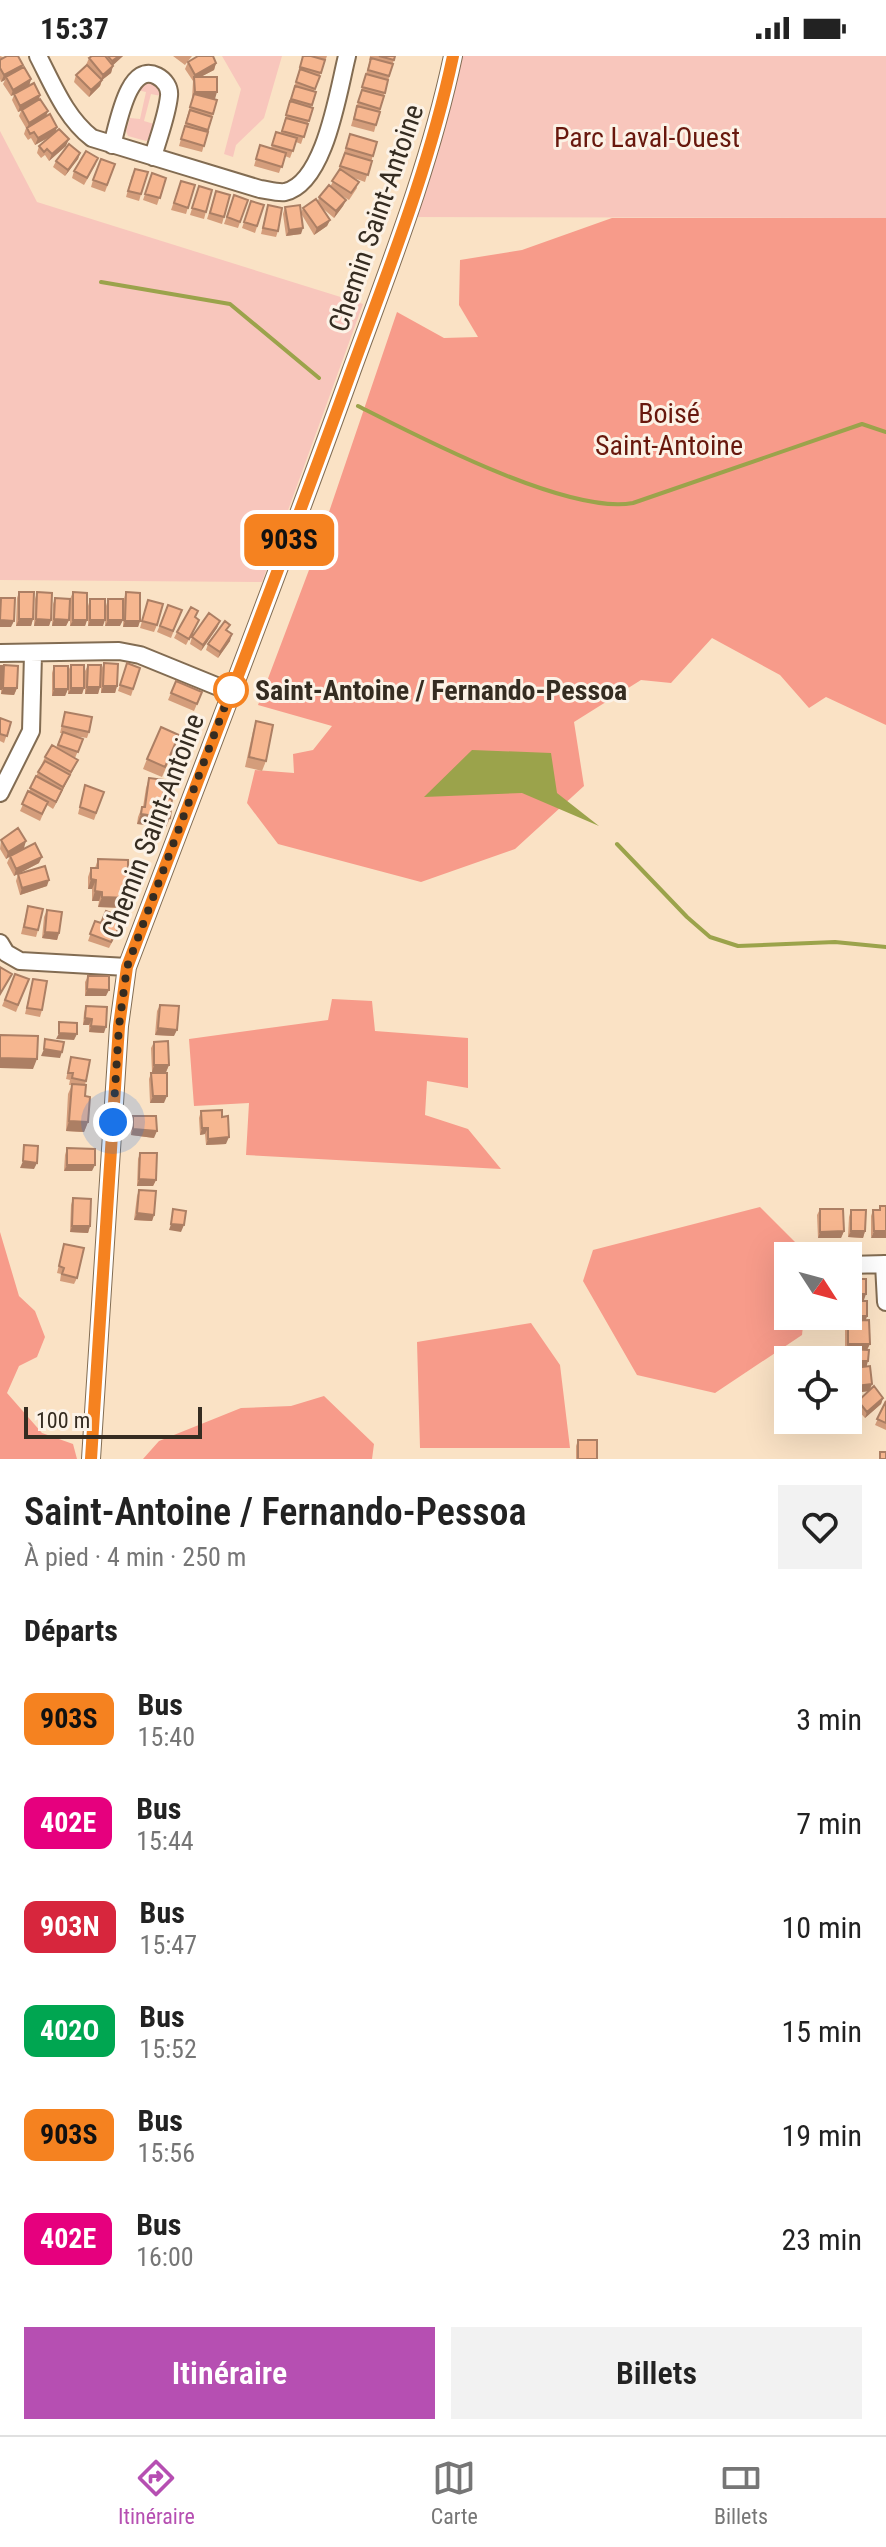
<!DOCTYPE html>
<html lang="fr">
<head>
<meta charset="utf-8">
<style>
  body { margin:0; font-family:"Roboto Condensed",sans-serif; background:#f2f2f2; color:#222; height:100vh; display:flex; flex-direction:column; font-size:30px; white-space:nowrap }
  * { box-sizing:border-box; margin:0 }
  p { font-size:26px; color:#767676 }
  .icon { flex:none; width:44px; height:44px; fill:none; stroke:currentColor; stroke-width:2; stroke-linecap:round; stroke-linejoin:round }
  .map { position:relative; height:1403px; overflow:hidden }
  .side { display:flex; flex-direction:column; background:#fff; flex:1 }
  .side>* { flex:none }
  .badge { padding:0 16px; border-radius:12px; font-size:28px; line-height:52px }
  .needle { width:52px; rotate:126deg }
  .tools { position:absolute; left:774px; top:1186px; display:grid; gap:16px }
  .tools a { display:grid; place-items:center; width:88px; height:88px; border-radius:0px; background:#fff; box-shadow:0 8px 32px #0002; font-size:40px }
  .scale { position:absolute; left:24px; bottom:20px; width:178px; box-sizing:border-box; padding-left:8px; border:4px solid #352c21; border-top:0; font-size:22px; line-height:28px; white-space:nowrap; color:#352c21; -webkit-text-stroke:6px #fcf2e6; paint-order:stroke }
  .you { position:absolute; width:40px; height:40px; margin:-20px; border:6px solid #fff; border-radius:50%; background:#1a73e8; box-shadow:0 0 0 12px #1a73e833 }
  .map>.badge { position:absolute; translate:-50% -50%; box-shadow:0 0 0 4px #fff }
  h2 { padding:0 24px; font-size:30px; line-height:72px }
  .round { display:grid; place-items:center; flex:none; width:84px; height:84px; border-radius:0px; background:#f2f2f2 }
  .overview { display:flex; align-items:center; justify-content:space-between; height:136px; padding:0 24px }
  h1 { font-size:38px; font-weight:600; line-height:60px }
  .primary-button { display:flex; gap:16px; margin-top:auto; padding:16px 24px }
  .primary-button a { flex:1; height:92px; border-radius:0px; background:#b64fb2; color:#fff; font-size:32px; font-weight:600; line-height:92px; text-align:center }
  .primary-button a+a { background:#f2f2f2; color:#222 }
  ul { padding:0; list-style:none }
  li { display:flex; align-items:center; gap:24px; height:104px; padding:0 24px }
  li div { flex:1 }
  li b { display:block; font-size:30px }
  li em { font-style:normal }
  li .badge { min-width:88px; font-weight:700; text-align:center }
  .status { display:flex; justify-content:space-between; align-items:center; height:56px; padding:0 40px; background:#fff; direction:ltr }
  .status svg { height:22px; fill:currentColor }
  .menu { display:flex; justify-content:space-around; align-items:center; height:112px; border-top:2px solid #e0e0e0; background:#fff; font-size:22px; color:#767676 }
  .menu a { display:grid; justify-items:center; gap:4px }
  .menu .current { color:#b64fb2 }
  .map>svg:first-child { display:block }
</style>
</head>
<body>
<div class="status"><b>15:37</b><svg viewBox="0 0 49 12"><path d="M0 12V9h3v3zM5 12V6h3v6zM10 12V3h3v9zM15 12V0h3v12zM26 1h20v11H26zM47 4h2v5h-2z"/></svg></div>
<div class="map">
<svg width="886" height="1403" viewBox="0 0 886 1403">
  <rect width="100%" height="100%" fill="#fae2c5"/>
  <path fill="#f8c6bc" d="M222,0H282L264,62L236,89L233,101L224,98L241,33Z
    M453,0H886V162L408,161Z
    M147,25L154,26L161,40L151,38L144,65L154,68L150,83L146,85L128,80L126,75L130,62L140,63L146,36L137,34Z
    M0,75L37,146L363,248L262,526L0,524Z"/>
  <path fill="#f79b8a" d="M612,162H886V669L826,641L809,652L780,619L712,582L671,627L641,624L574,666L584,730L515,793L421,826L278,788L247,747L255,714L294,717L293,698L313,694L332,670L258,649L312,506L397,256L444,282L478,281L459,249L460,204L522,194Z
    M332,943L372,945L375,975L468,982V1032L427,1025L425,1059L468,1073L501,1113L246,1099L249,1047L194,1050L189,983L328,964Z
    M760,1151L804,1195V1200H788V1260H804L802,1279L715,1337L637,1319L583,1225L593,1194Z
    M0,1176L19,1240L35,1255L45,1281L37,1301L19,1310L7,1337L42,1377L73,1388L77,1403H0Z
    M531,1267L560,1309L570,1392H420L417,1286Z
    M324,1340L374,1388L372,1403H143L159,1385L241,1352L291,1350Z"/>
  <path fill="#9ba34b" d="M472,694L551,697L557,737L599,770L522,737L424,741Z"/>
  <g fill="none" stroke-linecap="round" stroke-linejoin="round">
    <path stroke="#9ba34b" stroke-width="4" d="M101,226L230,248L319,322
      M358,350C419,381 568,459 633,447L862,368L886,376
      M617,788L687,861L710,881L738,890L835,886L886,891"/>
    <g stroke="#826c52" stroke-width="20">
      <path id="minor" d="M38,0C53,29 66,62 92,82L260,133C268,134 277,137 285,136C325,127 338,36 347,0
        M112,89C118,69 128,5 157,20C165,24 170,32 169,40C167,60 158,82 153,101
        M0,597L119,595L140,599L231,636
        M0,737L31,675L33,598
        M0,887L6,897L20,905L127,911
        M884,1208L886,1246
        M848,1209L886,1208
        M91,1403L119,970L127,911C202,713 279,516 351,316C389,212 430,109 453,0"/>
    </g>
    <use href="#minor" stroke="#fff" stroke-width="16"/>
  </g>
  <path fill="#d49d7b" d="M0,0L23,9L21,13L31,23L29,30L40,39L39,43L48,55L46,61L66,90L49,105L45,99L41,102L37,97L39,90L51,80L35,89L31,82L28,84L24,78L26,72L19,60L21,55L18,56L12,44L14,39L11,40L3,28L5,24L1,26L0,23Z
    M92,0H123L113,9L111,17L102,24L100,30L89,41L74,26L76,19L86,9L89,2Z
    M173,0H192L185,9Z
    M301,0H327L314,35L316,36L311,51L313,52L301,88L296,86L290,102L285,100L279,117L254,110L260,89L271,92L276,76L281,77L298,18L303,1Z
    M370,0H395L374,76L351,70L370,4H369Z
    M188,6L216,7L214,14L200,21L215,43H210L217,44L202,96L179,90L192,43L193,25L185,13Z
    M350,78L377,86L365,126L354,122L357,132L349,144L337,137L346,144L343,150L334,162L321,151L330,164L327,170L314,179L302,159L301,178L286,180L283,158L285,151L301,157L303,152L318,145L319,141L330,131L338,116Z
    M80,97L78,103L65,120L53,111L56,105Z
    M96,108L84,129L72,122L74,115Z
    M115,108L105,136L91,131L93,124Z
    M148,116L139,145L126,141L132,119Z
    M152,117L166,122L157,149L143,144Z
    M181,125L195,129L186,158L171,154Z
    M199,130L212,134L204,163L190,159Z
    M216,135L230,139L222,168L207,163Z
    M234,139L248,144L238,172L224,168Z
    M251,145L264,149L255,177L242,172Z
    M268,149L278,175L276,181L261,178Z
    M19,536L33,563L31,570H16L17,542Z
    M37,536L51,564L49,570H34L35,543Z
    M73,536L87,564L85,570H70V543Z
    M126,536L140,565L138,571H123L124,543Z
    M55,542L69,564L66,570H52L53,548Z
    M90,543L103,570H88V550Z
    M108,543L120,570H105L106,550Z
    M148,544L157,569L154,576L140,572Z
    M168,549L182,554L171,582L157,576Z
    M196,562L199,564L186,589L174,582L177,576Z
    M220,565L217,572L201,595L190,588L192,581Z
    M228,575L230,585L218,602L206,594L208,588Z
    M104,607L117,630L115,637H101V614Z
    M127,607L140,612L131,640L118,635Z
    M4,609L17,632L14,639L1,638L2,616Z
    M71,609L84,632L82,638H68V615Z
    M88,609L100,631L98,638H85V615Z
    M54,610L68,633L65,640H52V617Z
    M202,636L194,655L168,644L171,637Z
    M65,656L89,676L87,682L74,680L83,683L75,702V710L53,753L47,749L40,765L20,755L45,701L56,692L62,677H60Z
    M0,662L11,666L4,687L0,685Z
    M256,665L266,705L262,715L245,711L253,675Z
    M176,689L162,721L143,713L147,703Z
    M149,722L163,742L166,771L137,768L138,761L142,751H143L146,732Z
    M85,729L104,736L94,764L78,758Z
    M1,784L24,792L11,799L39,807L14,820L7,807L10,800L6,803L0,793Z
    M98,803L128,823L134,833L126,852L98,851L99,845H92V833H88V821L91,812H95Z
    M18,818L47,830L20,839L16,825Z
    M28,850L38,874L36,881L21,878Z
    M47,854L59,877L57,884L42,882L44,861Z
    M95,865L101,867L121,869L109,892L88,885Z
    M15,918L29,923L16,956L2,950Z
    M88,920L106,940H85V926Z
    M33,923L42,954L40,961L25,958Z
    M160,949L174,980L155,979L157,955Z
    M86,950L104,977L89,976V969H83L84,957Z
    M154,986L169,1009L166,1016H152L151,992Z
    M71,1001L86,1025L85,1029L88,1066L84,1076L66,1075L68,1038L72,1029H69L70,1024L66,1023Z
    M151,1017L164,1047H150L149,1023Z
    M201,1055L226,1088L206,1089L205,1078L200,1079L199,1062Z
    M133,1060L154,1082L131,1079V1067Z
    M67,1092L92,1115H64L65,1099Z
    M140,1097L156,1124L153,1130H137L138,1103Z
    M139,1134L154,1159L152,1165L134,1164L137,1140Z
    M73,1142L90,1170L88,1177L70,1176L71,1149Z
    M880,1150H886L871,1182V1160L873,1154H879Z
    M820,1153L844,1175L841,1182H818L817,1159Z
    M851,1154L865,1175L863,1182L848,1181L849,1161Z
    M64,1188L77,1222L74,1228L60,1225L61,1218L57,1217Z
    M844,1260H867L865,1265L867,1294V1310L872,1328L870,1334L883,1342L881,1348L865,1362L855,1351L858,1345L869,1335L854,1337L851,1318L854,1312H848L847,1300L849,1294H845V1272L847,1267H844Z
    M886,1345V1374L875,1369Z
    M578,1384L597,1403H576V1390Z"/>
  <path fill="#ac7f64" d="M119,0H123L110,12L112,5Z
    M216,7L214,14L195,24L194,21L192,25L195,19Z
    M23,9L20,15L6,21L5,24L1,26L4,19Z
    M113,10L111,17L102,24L100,30L89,41L91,34L100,25L103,19Z
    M31,23L29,30L11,40L13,34Z
    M195,36H217L215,43H192Z
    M40,39L38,46L18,56L20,50Z
    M48,55L45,62L27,73L29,67Z
    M57,71L55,78L35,89L38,82Z
    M69,83L66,90L49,105L52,98Z
    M80,97L78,103L65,120L68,114Z
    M346,144L343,150L334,162L336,155Z
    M330,164L327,170L314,179L317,172Z
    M303,172L301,178L286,180L289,174Z
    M19,563H33L31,570H16Z
    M36,563L51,564L49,570H34Z
    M54,563L69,564L66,570H52Z
    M0,564L14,565L11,571H0Z
    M73,564H87L85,570H70Z
    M90,564H105L103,570H88Z
    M108,564H123L120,570H105Z
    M125,565H140L138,571H123Z
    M220,565L217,572L201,595L203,589Z
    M232,578L230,585L218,602L220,596Z
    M103,630H117L115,637H101Z
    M87,631H100L98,638H85Z
    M3,632H17L14,639L1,638Z
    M71,632H84L82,638H68Z
    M54,633H68L65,640H52Z
    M78,704L75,710L53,753L63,731Z
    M141,758L170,762L166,771L137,768Z
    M26,785L24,792L6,803L8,796Z
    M42,801L39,807L14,820L16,813Z
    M91,823L96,824L92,833H88Z
    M49,824L47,830L20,839L22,832Z
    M130,833H134L126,852L98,851L102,841Z
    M95,835L102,836L99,845H92Z
    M45,876L59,877L57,884L42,882Z
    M87,933L109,934L106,940H85Z
    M85,962L92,963L89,969H83Z
    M91,970L106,971L104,977L89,976Z
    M158,972L177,974L174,980L155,979Z
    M59,977L77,978L74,984L56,983Z
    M44,993L62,996L60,1002L41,1000Z
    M0,1002L37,1003L33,1013L0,1012Z
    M154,1009H169L166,1016H152Z
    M153,1040H167L164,1047H150Z
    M69,1065L88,1066L84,1076L66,1075Z
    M202,1072H208L205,1078L200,1079Z
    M133,1073L157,1075L154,1082L131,1079Z
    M229,1081L226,1088L206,1089L208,1083Z
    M23,1105L37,1107L34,1113L20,1112Z
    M67,1109H95L92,1115H64Z
    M139,1123L156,1124L153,1130H137Z
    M137,1157L154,1159L152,1165L134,1164Z
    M171,1168L184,1169L181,1176L169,1174Z
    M72,1170H90L88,1177L70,1176Z
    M844,1175L841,1182H818L820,1176Z
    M851,1175H865L863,1182L848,1181Z
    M874,1175H886V1182H871Z
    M848,1238H866L864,1244H848Z
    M846,1260H867L865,1267H844Z
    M848,1288H870L867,1294H845Z
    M849,1305H868L866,1312H848Z
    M872,1328L869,1335L854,1337L856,1330Z
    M883,1342L881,1348L865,1362L867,1356Z"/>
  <path fill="#f6b68f" stroke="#ac7f64" stroke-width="2" d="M7,0H18L23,9L4,19L0,12V4Z
    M92,0H105L113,10L103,19L89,2Z
    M108,0H119L112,5Z
    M198,0H213L216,7L195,19L188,6Z
    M303,0H311L325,4L321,17L300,11Z
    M379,0H395L394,4Z
    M371,2L393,8L389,20L368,14Z
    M87,9L102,24L91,34L76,19Z
    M24,11L31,23L13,34L6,21Z
    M300,13L320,20L315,33L296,26Z
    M366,18L388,24L385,37L362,31Z
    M194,21H217V36H195Z
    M34,27L40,39L20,50L14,38Z
    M295,30L316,36L312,49L291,43Z
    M362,34L384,40L380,53L358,46Z
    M194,38L217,44L213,58L190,51Z
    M40,43L48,55L29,67L22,54Z
    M290,45L313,52L309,65L286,59Z
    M357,50L380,56L376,69L354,63Z
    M190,54L212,61L208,74L186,67Z
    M50,58L57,71L38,82L34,76L30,78L27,72Z
    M286,62L308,68L304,81L282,75Z
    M185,70L208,76L204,90L181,83Z
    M59,73L69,83L52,98L47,93L44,96L39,90Z
    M276,76L297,82L293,95L272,89Z
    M350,78L377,86L373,100L346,92Z
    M69,88L80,97L68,114L56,105Z
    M260,89L286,97L282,111L256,103Z
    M86,95L98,102L87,122L74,115Z
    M345,97L372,105L368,119L340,110Z
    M101,103L115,108L107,129L93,124Z
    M135,113L148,116L141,138L128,135Z
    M340,113L359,126L351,137L332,125Z
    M152,117L166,122L160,142L145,138Z
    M181,125L195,129L188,152L174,147Z
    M329,129L346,144L336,155L319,141Z
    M199,130L212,134L206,156L192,152Z
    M216,135L230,139L224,161L210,157Z
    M234,139L248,144L240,166L227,161Z
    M316,143L330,164L317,172L303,152Z
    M251,145L264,149L257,170L244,166Z
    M268,149L282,152L278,175L263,172Z
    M300,149L303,172L289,174L285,151Z
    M19,536H34L33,563H19Z
    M37,536L52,537L51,564L36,563Z
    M73,536L87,537V564H73Z
    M126,536L140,537V565H125Z
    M1,542H15L14,565L0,564Z
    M55,542L70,543L69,564L54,563Z
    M90,543H105V564H90Z
    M108,543H123V564H108Z
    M148,544L163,548L157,569L142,565Z
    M168,549L182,554L173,575L160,570Z
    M191,551L198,555L195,561L199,564L189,583L177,576Z
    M209,557L220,565L203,589L192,581Z
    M225,565L230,569L226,574L232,578L220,596L208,588Z
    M104,607L118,608L117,630H103Z
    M127,607L140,612L133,633L120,629Z
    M4,609L18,610L17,632H3Z
    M71,609H84V632H71Z
    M88,609H101L100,631H87Z
    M0,610H2L1,633H0Z
    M54,610H68V633H54Z
    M176,625L202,636L197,648L171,637Z
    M65,656L92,661L89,676L62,670Z
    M0,662L11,666L7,680L0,678Z
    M256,665L273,669L266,705L249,701Z
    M161,671L179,679L165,711L147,703Z
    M63,676L83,683L78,696L58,689Z
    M52,689L78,704L71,716L45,701Z
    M45,705L70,719L63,731L38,716Z
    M36,720L62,734L56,746L30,732Z
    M149,722L165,724L163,742L172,743L170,762L141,758L142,751H145Z
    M85,729L104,736L96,757L80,751Z
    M28,735L48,746L42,758L22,748Z
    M18,772L26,785L8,796L1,784Z
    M35,787L42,801L16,813L10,800Z
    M98,803L128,804V823H134V833H130L129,842L102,841V836L95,835L96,824L91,823V812H98Z
    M45,810L49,824L22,832L18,818Z
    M28,850L43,853L38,874L24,871Z
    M47,854L62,856L59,877L45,876Z
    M106,855L124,862L111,886L90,878L95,865L101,867Z
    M0,911L12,918L0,938Z
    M15,918L29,923L18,949L5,944Z
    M88,920H109V934L87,933Z
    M33,923L47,925L42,954L27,952Z
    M160,949L179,950L177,974L158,972Z
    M86,950L107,951L106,971L91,970L92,963L85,962Z
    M59,966L77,967V978L59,977Z
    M0,979L38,980L37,1003L0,1002Z
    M45,983L64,986L62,996L44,993Z
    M168,985L169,1009H154V986Z
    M71,1001L90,1004L86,1025L72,1022L73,1017H68Z
    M151,1017H167V1040H153Z
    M72,1028L86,1029L85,1040L90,1041L88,1066L69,1065Z
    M222,1054V1061L228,1060L229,1081L208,1083V1072H202L201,1055Z
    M133,1060H156L157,1075L133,1073Z
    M24,1089L38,1090L37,1107L23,1105Z
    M67,1092L95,1093V1109H67Z
    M140,1097H157L156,1124L139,1123Z
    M139,1134L156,1135L154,1159L137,1157Z
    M73,1142L91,1143L90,1170H72Z
    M880,1150H886V1175H874L873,1154H880Z
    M173,1153L186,1155L184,1169L171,1168Z
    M820,1153H843L844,1175L820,1176Z
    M851,1154H866L865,1175H851Z
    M64,1188L84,1192L77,1222L62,1218L64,1212L59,1210Z
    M848,1223H866V1238H848Z
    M848,1245H867V1260H846H848Z
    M869,1264L870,1288H848V1265Z
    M849,1293L869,1294L868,1305H849Z
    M870,1310L872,1328L856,1330L854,1312Z
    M874,1330L883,1342L867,1356L858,1345Z
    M886,1345V1367L877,1363Z
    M578,1384H597V1403H578Z
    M880,1396H886V1403H880Z"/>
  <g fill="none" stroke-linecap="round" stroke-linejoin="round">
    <g stroke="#fff" stroke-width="18">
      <path id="line" d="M91,1403L119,970L127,911C202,713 279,516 351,316C389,212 430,109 453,0"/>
    </g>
    <use href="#line" stroke="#f58220" stroke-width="12"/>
    <path stroke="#352c21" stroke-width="8" stroke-dasharray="0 14.4" d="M113,1066L119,970L127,911L231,634"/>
  </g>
  <circle fill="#fff" stroke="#f58220" stroke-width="4" cx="231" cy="634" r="16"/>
  <g text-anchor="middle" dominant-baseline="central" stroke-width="6" stroke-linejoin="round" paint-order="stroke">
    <g font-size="28" fill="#68180d" stroke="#fcf2e6">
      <text x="647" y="81">Parc Laval-Ouest</text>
      <text x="669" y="357">Boisé<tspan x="669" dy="32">Saint-Antoine</tspan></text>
    </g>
    <g font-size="28" fill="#352c21" stroke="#fcf2e6">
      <text transform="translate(376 162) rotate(-71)">Chemin Saint-Antoine</text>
      <text transform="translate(153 770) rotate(-69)">Chemin Saint-Antoine</text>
    </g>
    <g font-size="28" font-weight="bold" fill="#352c21" stroke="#fcf2e6" text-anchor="start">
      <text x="255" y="634">Saint-Antoine / Fernando-Pessoa</text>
    </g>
  </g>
</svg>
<div class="tools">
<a><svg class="needle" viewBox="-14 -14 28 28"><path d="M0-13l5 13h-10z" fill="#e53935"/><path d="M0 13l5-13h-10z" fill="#767676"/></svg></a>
<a><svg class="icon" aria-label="locate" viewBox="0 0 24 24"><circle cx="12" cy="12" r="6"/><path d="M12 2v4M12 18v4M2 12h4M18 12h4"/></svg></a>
</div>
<div class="scale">100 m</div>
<div class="you" style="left:113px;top:1066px"></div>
<b class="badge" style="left:289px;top:484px;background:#f58220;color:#111">903S</b>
</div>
<section class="side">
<div class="overview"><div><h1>Saint-Antoine / Fernando-Pessoa</h1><p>À pied · 4 min · 250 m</p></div><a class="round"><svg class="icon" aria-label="heart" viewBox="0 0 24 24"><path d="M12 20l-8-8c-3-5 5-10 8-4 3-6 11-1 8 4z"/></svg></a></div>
<h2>Départs</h2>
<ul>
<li><span class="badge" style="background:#f58220;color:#111">903S</span><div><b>Bus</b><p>15:40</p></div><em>3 min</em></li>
<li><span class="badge" style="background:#e6007e;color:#fff">402E</span><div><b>Bus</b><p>15:44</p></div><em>7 min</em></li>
<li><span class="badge" style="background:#d7263d;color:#fff">903N</span><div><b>Bus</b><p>15:47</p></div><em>10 min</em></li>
<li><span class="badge" style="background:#00a651;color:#fff">402O</span><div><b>Bus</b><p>15:52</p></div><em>15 min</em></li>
<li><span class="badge" style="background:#f58220;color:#111">903S</span><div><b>Bus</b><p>15:56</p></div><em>19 min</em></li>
<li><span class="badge" style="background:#e6007e;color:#fff">402E</span><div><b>Bus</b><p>16:00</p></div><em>23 min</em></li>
</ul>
<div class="primary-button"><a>Itinéraire</a><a>Billets</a></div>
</section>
<nav class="menu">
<a class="current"><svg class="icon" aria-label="directions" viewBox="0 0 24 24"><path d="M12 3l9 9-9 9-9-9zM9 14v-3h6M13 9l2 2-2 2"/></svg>Itinéraire</a>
<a><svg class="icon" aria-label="map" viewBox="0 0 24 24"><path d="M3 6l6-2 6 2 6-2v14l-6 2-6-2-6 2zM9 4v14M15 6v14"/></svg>Carte</a>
<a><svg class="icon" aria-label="tickets" viewBox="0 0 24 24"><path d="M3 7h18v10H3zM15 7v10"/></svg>Billets</a>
</nav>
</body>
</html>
